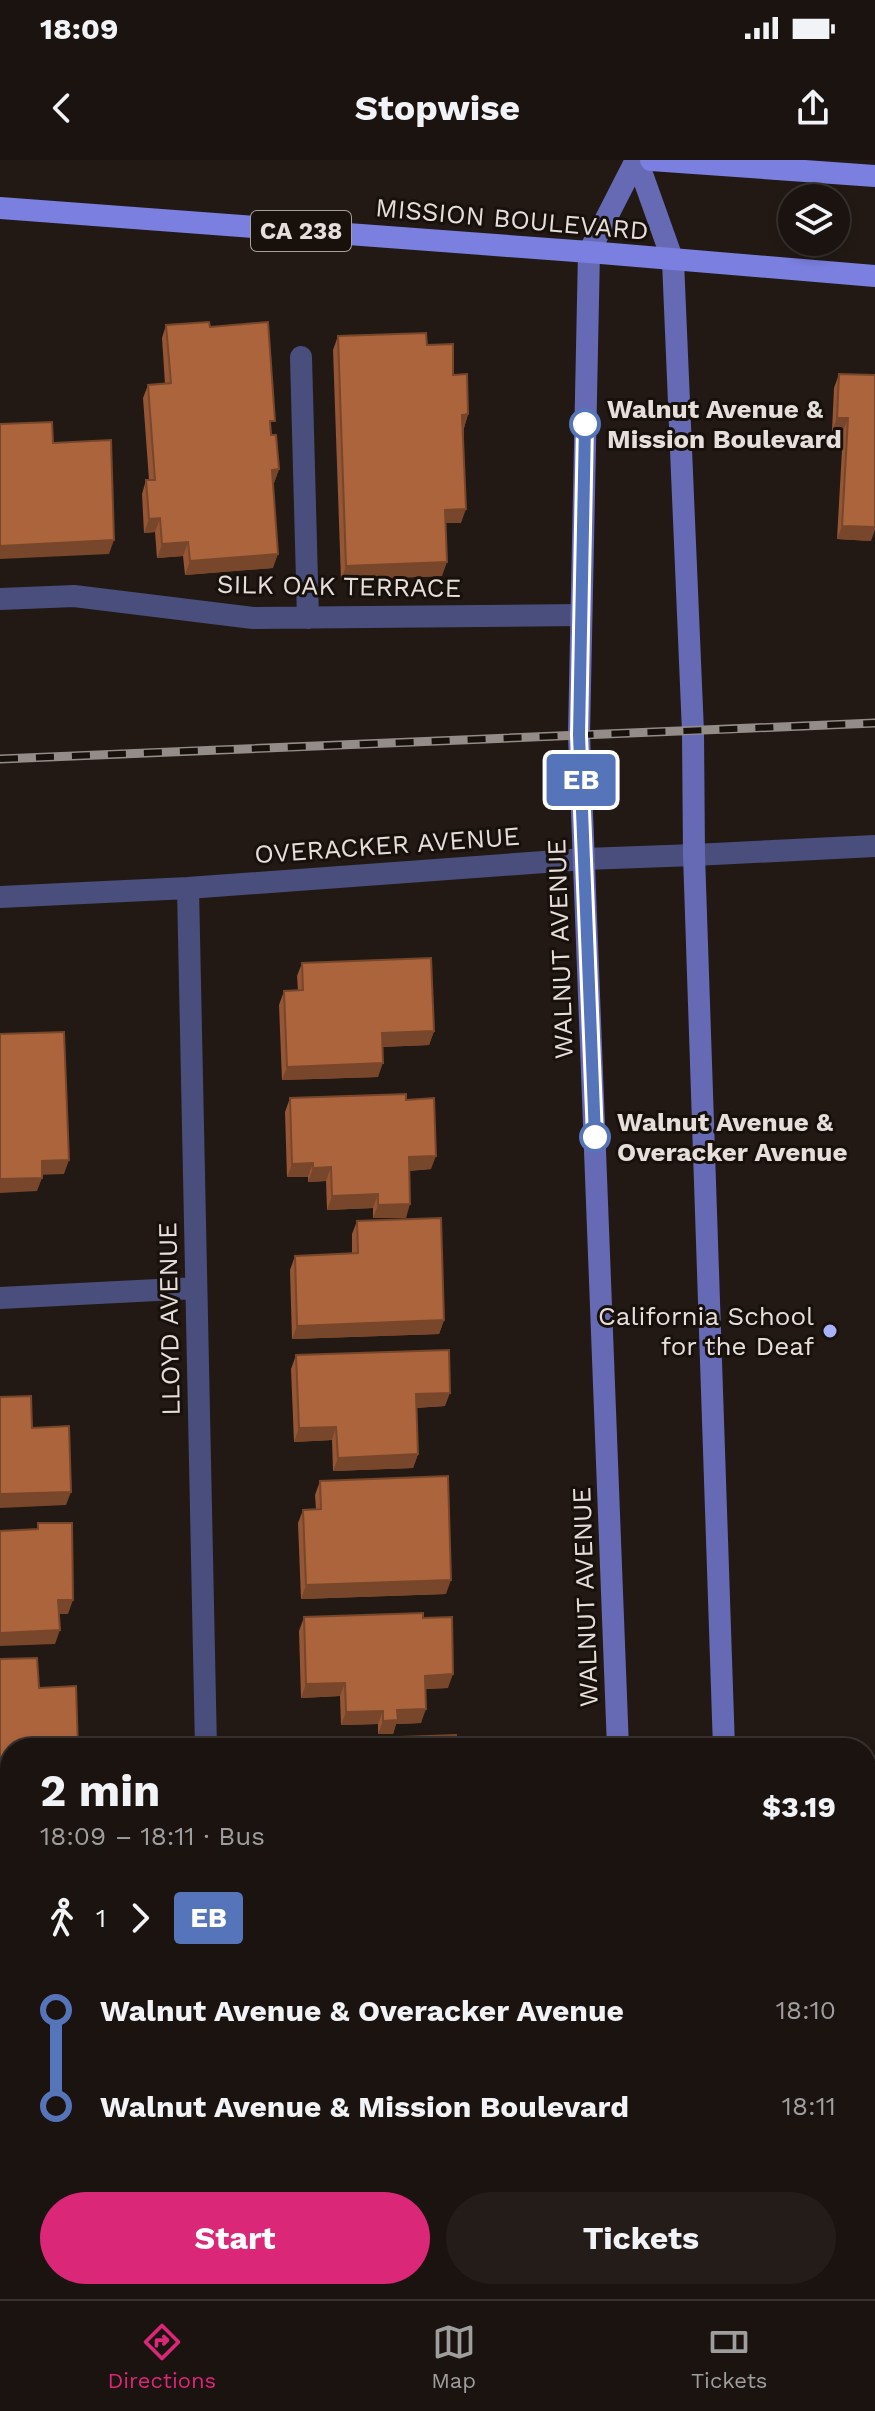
<!DOCTYPE html>
<html lang="en">
<head>
<meta charset="utf-8">
<style>
  body { margin:0; font-family:"Work Sans",sans-serif; background:#231c18; color:#f1f3f6; height:100vh; display:flex; flex-direction:column; font-size:30px; white-space:nowrap }
  * { box-sizing:border-box; margin:0 }
  p { font-size:26px; color:#9f9e9e }
  .icon { flex:none; width:44px; height:44px; fill:none; stroke:currentColor; stroke-width:2; stroke-linecap:round; stroke-linejoin:round }
  .map { position:relative; flex:1; overflow:hidden }
  .panel { position:absolute; left:0px; top:1578px; width:876px; height:562px; display:flex; flex-direction:column; background:#1a130f; border-radius:32px 32px 0 0; box-shadow:0 4px 12px #0003,0 0 0 2px #38322f }
  .panel>* { flex:none }
  .badge { padding:0 16px; border-radius:6px; font-size:28px; line-height:52px }
  .fabs { position:absolute; left:778px; top:24px; display:grid; gap:16px }
  .fabs a { display:grid; place-items:center; width:72px; height:72px; border-radius:50%; background:#1a130f; box-shadow:0 4px 12px #0003,0 0 0 2px #38322f; font-size:40px }
  .map>.badge { position:absolute; translate:-50% -50%; box-shadow:0 0 0 4px #fff }
  .legs { display:flex; align-items:center; gap:12px; height:88px; padding:0 40px; font-size:26px }
  .legs p { margin-inline-start:auto }
  .head { display:flex; align-items:center; justify-content:space-between; height:136px; padding:0 40px }
  h1 { font-size:44px; font-weight:700; line-height:60px }
  .button { display:flex; gap:16px; margin-top:auto; padding:16px 40px }
  .button a { flex:1; height:92px; border-radius:48px; background:#db2777; color:#fff; font-size:32px; font-weight:700; line-height:92px; text-align:center }
  .button a+a { background:#231c18; color:#f1f3f6 }
  ul { padding:0 40px; list-style:none }
  li { display:flex; align-items:center; gap:28px; height:96px; font-size:30px }
  li i { display:grid; place-items:center; width:12px; height:100%; margin:0 10px; background:currentColor }
  li i::after { content:''; width:20px; height:20px; margin:-10px; border:6px solid; border-radius:50%; background:#1a130f }
  li p { margin-inline-start:auto }
  li:first-child i { background:linear-gradient(#0000 50%,currentColor 0) }
  li:last-child i { background:linear-gradient(currentColor 50%,#0000 0) }
  .status { display:flex; justify-content:space-between; align-items:center; height:56px; padding:0 40px; background:#1a130f; direction:ltr }
  .status svg { height:22px; fill:currentColor }
  header { display:flex; justify-content:space-between; align-items:center; height:104px; padding:0 40px; background:#1a130f; font-size:36px; font-weight:700 }
  .tab-bar { display:flex; justify-content:space-around; align-items:center; height:112px; border-top:2px solid #38322f; background:#1a130f; font-size:22px; color:#9f9e9e }
  .tab-bar a { display:grid; justify-items:center; gap:4px }
  .tab-bar .selected { color:#db2777 }
  .map>svg:first-child { display:block }
</style>
</head>
<body>
<div class="status"><b>18:09</b><svg viewBox="0 0 49 12"><path d="M0 12V9h3v3zM5 12V6h3v6zM10 12V3h3v9zM15 12V0h3v12zM26 1h20v11H26zM47 4h2v5h-2z"/></svg></div>
<header><svg class="icon" aria-label="back" viewBox="0 0 24 24"><path d="M15 5l-7 7 7 7"/></svg>Stopwise<svg class="icon" aria-label="share" viewBox="0 0 24 24"><path d="M12 15V3M7 8l5-5 5 5M5 13v7h14v-7"/></svg></header>
<div class="map">
<svg width="875" height="2139" viewBox="0 0 875 2139">
  <rect width="100%" height="100%" fill="#221914"/>
  <g fill="none" stroke-linecap="round" stroke-linejoin="round">
    <path stroke="#4a4e7c" stroke-width="22" d="M694,695L875,686"/>
    <path stroke="#4a4e7c" stroke-width="22" d="M301,197L308,458
      M0,439L74,436L253,458L581,455
      M188,728L206,1588
      M0,737L188,728L585,699L694,695
      M0,1138L196,1128
      M0,1863H10
      M217,2130L218,2139"/>
    <path stroke="#666ab4" stroke-width="22" d="M637,0L673,101L693,572L694,695L724,1588
      M618,1588L579,575L589,92L636,0
      M639,2130V2139
      M742,2130V2139"/>
    <path stroke="#7b7fdf" stroke-width="22" d="M651,0L875,16
      M0,48L589,92L875,116"/>
    <g stroke="#948c89" stroke-width="9">
      <path id="rail" d="M0,599L875,563"/>
    </g>
    <use href="#rail" stroke="#18100b" stroke-width="6" stroke-dasharray="18" stroke-linecap="butt"/>
  </g>
  <path fill="#945634" d="M166,165L210,167L271,273L279,309L274,323H273V408L185,415L183,396L157,398L155,372L144,373L142,334L146,320H149L143,238L148,225L165,224L162,178Z
    M338,176L427,185L453,215L468,254L464,268L461,363H446L442,416L341,420L333,190Z
    M839,214L871,381L837,379L843,272L832,271L834,228Z
    M302,803L434,871L429,885L382,887L378,917L282,920L279,845L284,831H298L297,816Z
    M290,938L406,940L431,1009L409,1011L406,1058H373V1048L327,1050L326,1021L308,1022V1017H287L285,952Z
    M357,1061L444,1160L439,1174L292,1179L290,1110L295,1096L352,1094V1074Z
    M296,1195L445,1246L416,1248L418,1294L413,1308L333,1311L332,1280L294,1282L291,1209Z
    M320,1321L446,1434L301,1439L298,1363L303,1350L316,1349L315,1335Z
    M304,1457L423,1458L448,1528L425,1529L421,1563L396,1564L393,1574H378V1564L341,1565L340,1536L301,1538L299,1471Z
    M326,2130H474L475,2139H323Z"/>
  <path fill="#78462b" d="M468,254L464,268L462,255Z
    M837,258H848L843,272L832,271Z
    M279,309L274,323H267L272,310Z
    M466,349L461,363H440L445,350Z
    M160,358L155,372L144,373L149,359Z
    M842,366L875,367V370L871,381L837,379Z
    M114,380L109,394L0,399V386Z
    M188,382L183,396L157,398L162,384Z
    M278,394L273,408L185,415L190,401Z
    M447,402L442,416L341,420L346,406Z
    M434,871L429,885L377,887L382,873Z
    M383,903L378,917L282,920L287,907Z
    M436,996L431,1009L404,1011L409,997Z
    M69,1000L64,1014L37,1015L42,1001Z
    M313,1003L308,1017H287L292,1004Z
    M331,1007L326,1021L308,1022L313,1008Z
    M42,1018L37,1031L0,1033V1019Z
    M378,1034L373,1048L327,1050L332,1036Z
    M410,1044L406,1058H373L378,1045Z
    M444,1160L439,1174L292,1179L297,1166Z
    M450,1233L445,1246L411,1248L416,1234Z
    M336,1267L332,1280L294,1282L299,1268Z
    M418,1294L413,1308L333,1311L338,1298Z
    M71,1332L66,1345L0,1348V1334Z
    M451,1420L446,1434L301,1439L306,1425Z
    M58,1440H73L68,1454H54Z
    M60,1470L55,1484L0,1486V1473Z
    M453,1514L448,1528L420,1529L425,1516Z
    M345,1523L340,1536L301,1538L306,1524Z
    M426,1549L421,1563L396,1564L393,1574H378L383,1561L397,1550Z
    M383,1551L378,1564L341,1565L346,1552Z
    M10,1601V1615H0V1602Z
    M0,1740H10V1753H0Z
    M0,2056H10V2069L0,2070Z"/>
  <path fill="#ac643d" stroke="#78462b" stroke-width="2" d="M209,162L210,167L268,162L275,261H270L271,275H276L279,309L272,310L278,394L190,401L188,382L162,384L160,358L149,359L146,320H155L148,225L171,223L166,165Z
    M426,173L427,185L453,184V215L467,214L468,254L462,255L466,349L445,350L447,402L346,406L338,176Z
    M839,214L875,215V367L842,366L848,258H837Z
    M52,262L53,283L111,280L114,380L0,386V264Z
    M431,798L434,871L382,873L383,903L287,907L284,831L303,830L302,803Z
    M64,872L69,1000L42,1001V1018L0,1019V874Z
    M406,934V940L434,938L436,996L409,997L410,1044L378,1045V1034L332,1036L331,1007L313,1008V1003L292,1004L290,938Z
    M441,1058L444,1160L297,1166L295,1096L358,1093L357,1061Z
    M449,1190L450,1233L416,1234L418,1294L338,1298L336,1267L299,1268L296,1195Z
    M31,1236L32,1268L69,1266L71,1332L0,1334V1237Z
    M448,1316L451,1420L306,1425L303,1350L321,1349L320,1321Z
    M38,1363H72L73,1440H58L60,1470L0,1473V1371L38,1369Z
    M423,1453V1458L452,1457L453,1514L425,1516L426,1549L397,1550L398,1560L383,1561V1551L346,1552L345,1523L306,1524L304,1457Z
    M37,1498L39,1528L76,1526L78,1588H10V1601L0,1602V1499Z
    M456,1575L457,1588H373V1578Z
    M0,1638H10V1740H0Z
    M0,1958H10V2056H0Z
    M0,2095H10V2130H60V2137L99,2136V2139H0Z
    M328,2130H474L475,2139H328Z"/>
  <g fill="none" stroke-linecap="round" stroke-linejoin="round">
    <g stroke="#fff" stroke-width="18">
      <path id="line-1" d="M585,264L579,575L595,977"/>
    </g>
    <use href="#line-1" stroke="#5674b9" stroke-width="12"/>
  </g>
  <g fill="#fff" stroke="#5674b9" stroke-width="4">
    <circle cx="585" cy="264" r="14"/>
    <circle cx="595" cy="977" r="14"/>
  </g>
  <circle fill="#a9b0fc" stroke="#18100b" stroke-width="3" cx="830" cy="1171" r="8"/>
  <g text-anchor="middle" dominant-baseline="central" stroke-width="6" stroke-linejoin="round" paint-order="stroke">
    <rect fill="#18100b" stroke="#a8a09d" stroke-width="2" x="251" y="51" width="100" height="40" rx="6"/>
    <g font-size="24" font-weight="bold" fill="#e5dedb">
      <text x="301" y="71">CA 238</text>
    </g>
    <g font-size="26" fill="#e5dedb" stroke="#18100b">
      <text transform="translate(512 59) rotate(5)">MISSION BOULEVARD</text>
      <text transform="translate(339 426) rotate(1)">SILK OAK TERRACE</text>
      <text transform="translate(387 685) rotate(-4)">OVERACKER AVENUE</text>
      <text transform="translate(560 789) rotate(-92)">WALNUT AVENUE</text>
      <text transform="translate(169 1159) rotate(-91)">LLOYD AVENUE</text>
      <text transform="translate(585 1437) rotate(-92)">WALNUT AVENUE</text>
    </g>
    <g font-size="26" font-weight="bold" fill="#e5dedb" stroke="#18100b" text-anchor="start">
      <text x="607" y="249">Walnut Avenue &amp;<tspan x="607" dy="30">Mission Boulevard</tspan></text>
      <text x="617" y="962">Walnut Avenue &amp;<tspan x="617" dy="30">Overacker Avenue</tspan></text>
    </g>
    <g font-size="26" fill="#e5dedb" stroke="#18100b" text-anchor="end">
      <text x="814" y="1156">California School<tspan x="814" dy="30">for the Deaf</tspan></text>
    </g>
  </g>
</svg>
<div class="fabs">
<a><svg class="icon" aria-label="layers" viewBox="0 0 24 24"><path d="M12 4l9 5-9 5-9-5zM3 14l9 5 9-5"/></svg></a>
</div>
<b class="badge" style="left:581px;top:620px;background:#5674b9;color:#fff">EB</b>
<section class="panel">
<div class="head"><div><h1>2 min</h1><p>18:09 – 18:11 · Bus</p></div><b>$3.19</b></div>
<div class="legs"><svg class="icon" aria-label="walk" viewBox="0 0 24 24"><circle cx="13" cy="4" r="2"/><path d="M13 8l-2 6 4 7M11 14l-3 7M7 12l3-4h3l4 4"/></svg>1<svg class="icon" aria-label="forward" viewBox="0 0 24 24"><path d="M9 5l7 7-7 7"/></svg><b class="badge" style="background:#5674b9;color:#fff">EB</b></div>
<ul>
<li><i style="color:#5674b9"></i><b>Walnut Avenue &amp; Overacker Avenue</b><p>18:10</p></li>
<li><i style="color:#5674b9"></i><b>Walnut Avenue &amp; Mission Boulevard</b><p>18:11</p></li>
</ul>
<div class="button"><a>Start</a><a>Tickets</a></div>
</section>
</div>
<nav class="tab-bar">
<a class="selected"><svg class="icon" aria-label="directions" viewBox="0 0 24 24"><path d="M12 3l9 9-9 9-9-9zM9 14v-3h6M13 9l2 2-2 2"/></svg>Directions</a>
<a><svg class="icon" aria-label="map" viewBox="0 0 24 24"><path d="M3 6l6-2 6 2 6-2v14l-6 2-6-2-6 2zM9 4v14M15 6v14"/></svg>Map</a>
<a><svg class="icon" aria-label="tickets" viewBox="0 0 24 24"><path d="M3 7h18v10H3zM15 7v10"/></svg>Tickets</a>
</nav>
</body>
</html>
